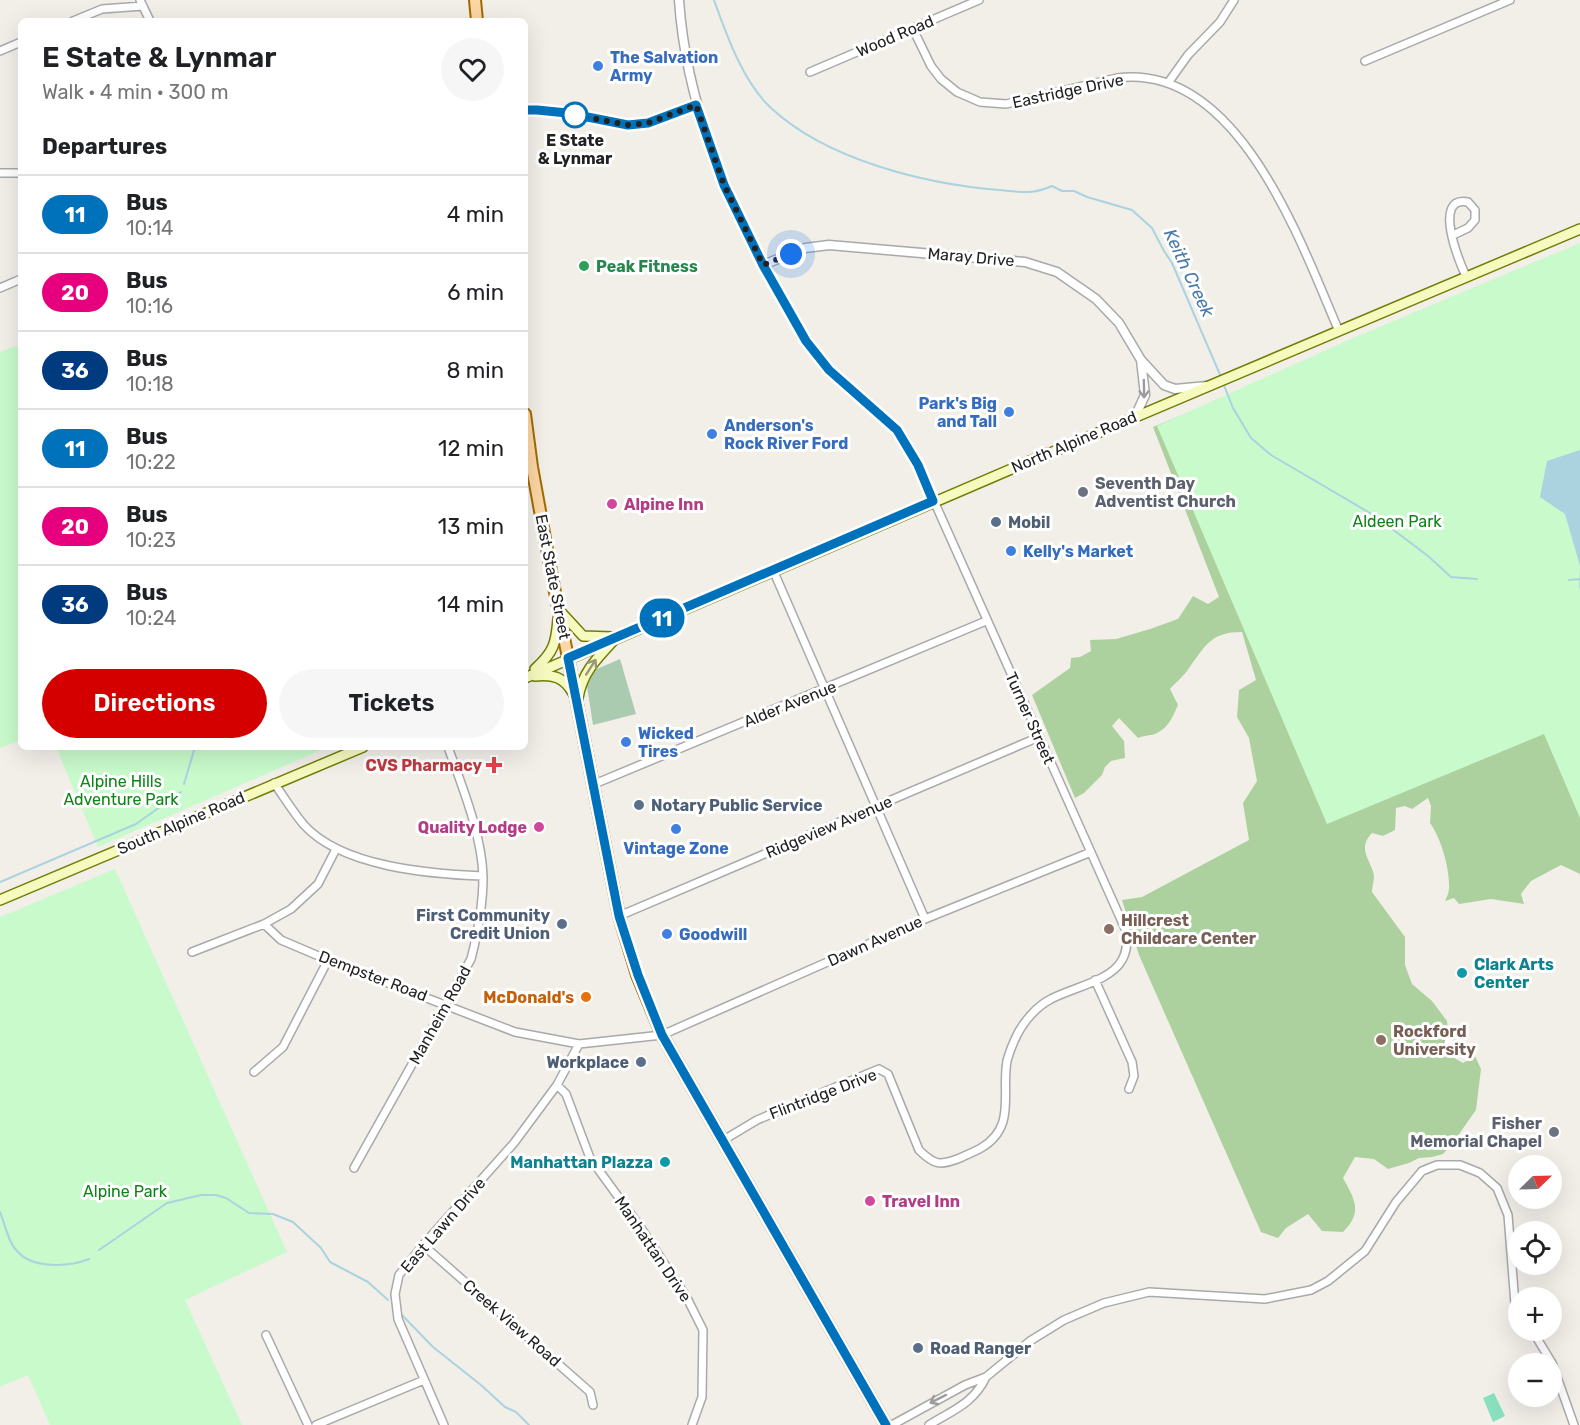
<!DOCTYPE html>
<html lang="en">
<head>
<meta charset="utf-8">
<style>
  body { margin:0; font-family:Rubik,sans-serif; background:#f6f6f6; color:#202124; height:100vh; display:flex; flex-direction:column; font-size:22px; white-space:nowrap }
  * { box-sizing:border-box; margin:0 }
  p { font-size:20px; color:#757577 }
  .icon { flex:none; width:33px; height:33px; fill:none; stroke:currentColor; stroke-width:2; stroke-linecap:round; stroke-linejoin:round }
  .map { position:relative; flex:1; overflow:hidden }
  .drawer { position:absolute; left:18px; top:18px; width:510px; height:732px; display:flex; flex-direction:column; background:#fff; border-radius:9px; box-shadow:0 6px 24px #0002 }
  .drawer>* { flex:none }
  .badge { padding:0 12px; border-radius:20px; font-size:21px; line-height:39px }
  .needle { width:39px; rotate:67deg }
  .tools { position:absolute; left:1508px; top:1155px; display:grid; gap:12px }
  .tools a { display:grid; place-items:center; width:54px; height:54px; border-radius:50%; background:#fff; box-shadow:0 6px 24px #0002; font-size:30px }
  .you { position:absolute; width:30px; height:30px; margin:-15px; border:4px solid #fff; border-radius:50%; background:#1a73e8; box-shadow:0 0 0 9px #1a73e833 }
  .map>.badge { position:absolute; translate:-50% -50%; box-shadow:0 0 0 3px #fff }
  h2 { padding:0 24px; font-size:22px; line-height:54px }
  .round { display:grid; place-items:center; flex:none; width:63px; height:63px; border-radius:32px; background:#f6f6f6 }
  .summary { display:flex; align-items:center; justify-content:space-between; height:102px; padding:0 24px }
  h1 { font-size:28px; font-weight:600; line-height:45px }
  .primary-button { display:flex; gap:12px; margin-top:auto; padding:12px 24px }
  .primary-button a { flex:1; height:69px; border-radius:36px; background:#d40000; color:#fff; font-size:24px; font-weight:600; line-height:69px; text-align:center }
  .primary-button a+a { background:#f6f6f6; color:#202124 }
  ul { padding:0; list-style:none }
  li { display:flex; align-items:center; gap:18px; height:78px; padding:0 24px; border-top:2px solid #e0e0e0 }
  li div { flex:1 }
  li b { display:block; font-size:22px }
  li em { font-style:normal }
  li .badge { min-width:66px; font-weight:700; text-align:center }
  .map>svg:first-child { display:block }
</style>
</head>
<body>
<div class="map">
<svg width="1580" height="1425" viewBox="0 0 1580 1425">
  <rect width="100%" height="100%" fill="#f2efe9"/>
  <path fill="#add19e" d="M1373,337L1580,582V874L1561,865L1531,881L1521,894L1524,904L1491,899L1459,904L1454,898L1445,901C1447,897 1449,892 1449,888C1450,869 1441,838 1430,823L1431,806L1428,798L1412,809L1405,806L1396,808L1395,830L1383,836L1372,833C1356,850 1372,861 1374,876C1374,881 1372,887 1372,892L1405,937V965L1412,984L1432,1001L1447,1021L1451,1056L1463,1063L1475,1056L1481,1069L1476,1110L1452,1144L1443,1154L1432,1157L1419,1158L1409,1163L1388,1169L1374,1159L1355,1157L1343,1178C1355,1200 1363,1212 1343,1232L1322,1231L1308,1214L1286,1228L1278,1238L1261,1232L1139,955L1122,900L1142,897L1249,840L1243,803L1257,781L1249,738L1237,717L1239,690L1256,680L1242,632C1211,632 1206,645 1189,668C1184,676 1176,682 1170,689L1178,705C1173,716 1169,727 1157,733C1152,736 1144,735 1138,738L1119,718L1112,726L1124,741L1125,758L1111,761L1105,767L1102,775L1084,793L1075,798L1032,695L1070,668L1071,658L1080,657L1091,651L1090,640L1116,639L1150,629L1178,619L1193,596L1208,604L1219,597L1153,427Z"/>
  <path fill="#aacbaf" d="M620,659L636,714L593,725L587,686L590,672Z"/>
  <path fill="#c8facc" d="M1580,243V818L1544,734L1327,824L1157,426L1353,338Z
    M21,344V740L0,748V352Z
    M56,747H328L98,847Z
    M115,869L287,1252L185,1300L242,1425H50L28,1375L0,1387V917Z"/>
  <path fill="#88e0be" d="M1494,1393L1505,1416L1493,1422L1483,1398Z"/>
  <path fill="#aad3df" d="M1580,450V588L1579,589L1580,566L1565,514L1540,497L1547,461Z"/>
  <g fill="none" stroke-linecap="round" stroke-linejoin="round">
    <path stroke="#aad3df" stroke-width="2" d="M714,0C727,36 743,82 771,108C827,160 925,184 999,190C1020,192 1032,195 1052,186L1062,191H1074L1087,197L1132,210L1152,228L1164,251L1172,263L1221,377
      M1223,383L1233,408L1251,438L1271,455L1375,516L1428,556L1451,577L1477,579
      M1569,580L1580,579
      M184,784L195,747
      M0,882L136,824L181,792
      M0,1212C5,1224 8,1242 17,1251C32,1269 69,1267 89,1259
      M99,1250L167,1203L201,1195H216L226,1198L249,1213L273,1214L293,1222L321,1248L330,1262L368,1282L388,1300
      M400,1313L433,1347L481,1385L505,1407L516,1412L529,1425"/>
    <g stroke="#a9a9a9" stroke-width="10">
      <path id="minor" d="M140,0L150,21
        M73,21L102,9L143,6
        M913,29L931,66L941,79L957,92L980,102L1006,104L1117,78C1238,62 1301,243 1338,329
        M0,51L21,42
        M1365,61L1510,0
        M810,72L979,0
        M1168,83L1188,55L1220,22L1234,0
        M0,173H21
        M1453,235L1468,228L1475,220V210L1468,202C1432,195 1459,262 1466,276
        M0,288L21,279
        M773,570L925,919
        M274,783C284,797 293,812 304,825C342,867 430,874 483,876
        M592,785L986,621
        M619,916L1039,737
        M264,924L281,940L328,960L515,1032L579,1044L662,1035L925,919L1091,852
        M192,952L264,924L291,909L318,884L336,849
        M1095,980L1132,1062L1134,1076L1129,1089
        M1448,1042L1455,1045
        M254,1072L283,1047L328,960
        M557,1085L566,1094L590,1158L641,1228L687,1298L703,1330L702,1397L692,1425
        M722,1141L757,1120L879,1069L888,1074L919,1150C934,1165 940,1166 960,1158C966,1155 974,1152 981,1148C1017,1127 1001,1093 1007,1061C1009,1053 1013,1043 1017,1035C1024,1021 1037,1006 1051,999C1071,988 1111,981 1122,960C1127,952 1127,942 1127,933L934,501
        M354,1168L471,959C478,932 483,905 483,877C482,835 462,786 448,747
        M423,1245L590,1392L593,1405
        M1532,1330L1552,1363L1574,1425
        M266,1335L308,1425
        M316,1425L424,1380
        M444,1425L398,1319L395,1294L399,1275L423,1245L514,1143L557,1085L579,1044
        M892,1425L965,1385L986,1377L1030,1341L1064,1320L1104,1303L1149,1292L1265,1299L1311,1290L1328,1281L1365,1251L1396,1202L1412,1183L1422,1171L1437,1165H1460L1480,1173L1497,1188L1508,1215L1515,1304L1518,1308
        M929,1425C953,1410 973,1404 986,1377"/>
    </g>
    <g stroke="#a9a9a9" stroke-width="11">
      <path id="tertiary" d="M679,0C686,103 726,198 776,288C786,306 795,327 807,343C825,367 846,386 868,405C878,414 891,422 899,432C914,453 923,478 934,501
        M525,110L537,109L567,113L628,125L648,123L696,105
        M763,265L805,248L829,245L1025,262L1057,272L1096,299L1119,323L1141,360L1164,385L1175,389L1207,386
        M1135,417L1145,395L1141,360"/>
    </g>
    <g stroke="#707d05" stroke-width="12">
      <path id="secondary" d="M1048,454L1580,229
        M559,610L583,636L612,637
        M535,669C554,652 556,643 558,619
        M535,676C553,674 564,677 573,693
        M525,678L1044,455
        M578,698C582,673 597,658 614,640
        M0,900L363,747"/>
    </g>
    <g stroke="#a06b00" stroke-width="14">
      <path id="primary" d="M475,0L477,21
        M525,414L532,467L553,582L619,916L637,975L662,1035L886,1425
        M1044,455L1048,454"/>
    </g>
    <use href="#minor" stroke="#fff" stroke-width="7"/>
    <use href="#tertiary" stroke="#fff" stroke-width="8"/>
    <use href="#secondary" stroke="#f7fabf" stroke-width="9"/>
    <use href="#primary" stroke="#fcd6a4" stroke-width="10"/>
  </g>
  <defs><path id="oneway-shaft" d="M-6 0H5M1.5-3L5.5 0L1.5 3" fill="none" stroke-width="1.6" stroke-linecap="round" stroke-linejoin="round" transform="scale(1.5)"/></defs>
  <g stroke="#9c9c9c">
    <use href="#oneway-shaft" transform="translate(1144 389) rotate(89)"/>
    <use href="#oneway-shaft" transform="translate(938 1399) rotate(153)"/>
  </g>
  <use stroke="#979978" href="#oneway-shaft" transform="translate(591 667) rotate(-57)"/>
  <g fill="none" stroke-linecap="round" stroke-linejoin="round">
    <g stroke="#fff" stroke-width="14">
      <path id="line" d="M525,110H537L567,113L628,125L648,123L696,105L724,185L763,265L806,341L829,370L897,430L918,465L933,501L568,658L619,916L638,975L662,1035L886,1425"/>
    </g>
    <use href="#line" stroke="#0072bc" stroke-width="9"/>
    <path stroke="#222" stroke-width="6" stroke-dasharray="0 10.8" d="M575,115L628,125L648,123L696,105L724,185L763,265L791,254"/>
  </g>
  <g fill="#3f7fe0" stroke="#fff" stroke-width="2">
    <circle cx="598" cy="66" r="6"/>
    <circle cx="1009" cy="412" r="6"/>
    <circle cx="712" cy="434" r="6"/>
    <circle cx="1011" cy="551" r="6"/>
    <circle cx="626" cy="742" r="6"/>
    <circle cx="676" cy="829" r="6"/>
    <circle cx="667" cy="934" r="6"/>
  </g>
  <circle fill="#fff" stroke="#0072bc" stroke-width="3" cx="575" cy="115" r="12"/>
  <circle fill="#2e9e5b" stroke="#fff" stroke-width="2" cx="584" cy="266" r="6"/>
  <g fill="#6b7280" stroke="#fff" stroke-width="2">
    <circle cx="1083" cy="492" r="6"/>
    <circle cx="1554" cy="1132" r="6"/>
  </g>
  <g fill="#d1479c" stroke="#fff" stroke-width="2">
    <circle cx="612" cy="504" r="6"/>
    <circle cx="539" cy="827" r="6"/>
    <circle cx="870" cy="1201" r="6"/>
  </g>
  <g fill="#5c6f8a" stroke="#fff" stroke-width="2">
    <circle cx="996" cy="522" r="6"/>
    <circle cx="639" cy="805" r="6"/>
    <circle cx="562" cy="924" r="6"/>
    <circle cx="641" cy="1062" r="6"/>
    <circle cx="918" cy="1348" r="6"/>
  </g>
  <path fill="#e0444e" stroke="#fff" stroke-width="2" d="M491 756h6v6h6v6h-6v6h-6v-6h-6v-6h6z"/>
  <g fill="#8d6e63" stroke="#fff" stroke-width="2">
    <circle cx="1109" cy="929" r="6"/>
    <circle cx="1381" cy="1040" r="6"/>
  </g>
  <g fill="#0f9aa8" stroke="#fff" stroke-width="2">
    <circle cx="1462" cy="973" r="6"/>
    <circle cx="665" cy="1162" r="6"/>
  </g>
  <circle fill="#e8710a" stroke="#fff" stroke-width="2" cx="586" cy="997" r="6"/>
  <g text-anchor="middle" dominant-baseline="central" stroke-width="6" stroke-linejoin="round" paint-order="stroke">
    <g font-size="16" fill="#222" stroke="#fff">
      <text transform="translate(895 36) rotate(-23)">Wood Road</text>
      <text transform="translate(1068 91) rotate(-12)">Eastridge Drive</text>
      <text transform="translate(971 257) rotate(5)">Maray Drive</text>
      <text transform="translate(1074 442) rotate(-23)">North Alpine Road</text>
      <text transform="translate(553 577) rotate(79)">East State Street</text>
      <text transform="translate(790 704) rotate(-22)">Alder Avenue</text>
      <text transform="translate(1030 718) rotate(66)">Turner Street</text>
      <text transform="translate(181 823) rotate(-23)">South Alpine Road</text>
      <text transform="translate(829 827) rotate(-23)">Ridgeview Avenue</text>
      <text transform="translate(875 941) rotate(-24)">Dawn Avenue</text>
      <text transform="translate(373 976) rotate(21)">Dempster Road</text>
      <text transform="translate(440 1015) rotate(-61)">Manheim Road</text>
      <text transform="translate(823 1094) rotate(-21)">Flintridge Drive</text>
      <text transform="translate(443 1225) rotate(-49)">East Lawn Drive</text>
      <text transform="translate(653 1249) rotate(56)">Manhattan Drive</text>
      <text transform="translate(512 1323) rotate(41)">Creek View Road</text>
    </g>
    <g font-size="16" font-weight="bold" fill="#366cbe" stroke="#fff" text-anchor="start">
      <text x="610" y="57">The Salvation<tspan x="610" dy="18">Army</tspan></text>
      <text x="997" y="403" text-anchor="end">Park's Big<tspan x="997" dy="18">and Tall</tspan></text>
      <text x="724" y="425">Anderson's<tspan x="724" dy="18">Rock River Ford</tspan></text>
      <text x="1023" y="551">Kelly's Market</text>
      <text x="638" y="733">Wicked<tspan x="638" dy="18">Tires</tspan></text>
      <text x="676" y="848" text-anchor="middle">Vintage Zone</text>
      <text x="679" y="934">Goodwill</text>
    </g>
    <g font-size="16" font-weight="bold" fill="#222" stroke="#fff">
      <text x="575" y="140">E State<tspan x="575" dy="18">&amp; Lynmar</tspan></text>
    </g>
    <g font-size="16" font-weight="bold" fill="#27864d" stroke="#fff" text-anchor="start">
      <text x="596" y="266">Peak Fitness</text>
    </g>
    <g font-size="16" font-weight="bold" fill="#5b616d" stroke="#fff" text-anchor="start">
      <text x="1095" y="483">Seventh Day<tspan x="1095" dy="18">Adventist Church</tspan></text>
      <text x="1542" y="1123" text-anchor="end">Fisher<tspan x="1542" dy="18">Memorial Chapel</tspan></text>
    </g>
    <g font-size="16" font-weight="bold" fill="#b23c85" stroke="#fff" text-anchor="start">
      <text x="624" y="504">Alpine Inn</text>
      <text x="527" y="827" text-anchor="end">Quality Lodge</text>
      <text x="882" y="1201">Travel Inn</text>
    </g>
    <g font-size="16" fill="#0c8416" stroke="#fff">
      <text x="1397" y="521">Aldeen Park</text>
      <text x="121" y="781">Alpine Hills<tspan x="121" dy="18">Adventure Park</tspan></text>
      <text x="125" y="1191">Alpine Park</text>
    </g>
    <g font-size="16" font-weight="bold" fill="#4e5e75" stroke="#fff" text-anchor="start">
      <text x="1008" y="522">Mobil</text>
      <text x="651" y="805">Notary Public Service</text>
      <text x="550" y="915" text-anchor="end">First Community<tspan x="550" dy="18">Credit Union</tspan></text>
      <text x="629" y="1062" text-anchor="end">Workplace</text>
      <text x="930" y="1348">Road Ranger</text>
    </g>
    <g font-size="16" font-weight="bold" fill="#be3a42" stroke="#fff" text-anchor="end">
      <text x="482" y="765">CVS Pharmacy</text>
    </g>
    <g font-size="16" font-weight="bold" fill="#785e54" stroke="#fff" text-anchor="start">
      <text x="1121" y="920">Hillcrest<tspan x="1121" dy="18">Childcare Center</tspan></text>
      <text x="1393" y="1031">Rockford<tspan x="1393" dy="18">University</tspan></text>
    </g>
    <g font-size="16" font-weight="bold" fill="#0d838f" stroke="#fff" text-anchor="start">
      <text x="1474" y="964">Clark Arts<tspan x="1474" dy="18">Center</tspan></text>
      <text x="653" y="1162" text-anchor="end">Manhattan Plazza</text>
    </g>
    <g font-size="16" font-weight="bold" fill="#c56008" stroke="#fff" text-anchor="end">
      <text x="574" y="997">McDonald's</text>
    </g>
    <g font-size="18" font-style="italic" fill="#4a7aab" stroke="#fff">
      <text transform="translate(1189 273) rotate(65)">Keith Creek</text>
    </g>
  </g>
</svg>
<div class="tools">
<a><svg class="needle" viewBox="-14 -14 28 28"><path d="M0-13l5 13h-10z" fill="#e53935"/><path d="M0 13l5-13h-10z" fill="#757577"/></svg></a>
<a><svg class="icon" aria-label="locate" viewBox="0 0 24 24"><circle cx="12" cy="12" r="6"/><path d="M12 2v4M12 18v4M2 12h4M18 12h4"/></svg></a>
<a>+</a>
<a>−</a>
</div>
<div class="you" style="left:791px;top:254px"></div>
<b class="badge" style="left:662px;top:618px;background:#0072bc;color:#fff">11</b>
<section class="drawer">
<div class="summary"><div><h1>E State &amp; Lynmar</h1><p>Walk · 4 min · 300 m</p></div><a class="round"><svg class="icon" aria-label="heart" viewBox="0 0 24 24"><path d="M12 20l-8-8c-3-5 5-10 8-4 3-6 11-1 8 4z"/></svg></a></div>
<h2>Departures</h2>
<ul>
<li><span class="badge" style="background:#0072bc;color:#fff">11</span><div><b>Bus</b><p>10:14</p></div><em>4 min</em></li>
<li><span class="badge" style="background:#e6007e;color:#fff">20</span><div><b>Bus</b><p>10:16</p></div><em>6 min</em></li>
<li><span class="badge" style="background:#003b80;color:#fff">36</span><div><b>Bus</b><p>10:18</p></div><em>8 min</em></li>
<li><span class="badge" style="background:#0072bc;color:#fff">11</span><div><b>Bus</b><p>10:22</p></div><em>12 min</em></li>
<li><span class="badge" style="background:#e6007e;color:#fff">20</span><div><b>Bus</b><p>10:23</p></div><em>13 min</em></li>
<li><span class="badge" style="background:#003b80;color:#fff">36</span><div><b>Bus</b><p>10:24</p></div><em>14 min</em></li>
</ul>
<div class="primary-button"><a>Directions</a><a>Tickets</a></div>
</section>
</div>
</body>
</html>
